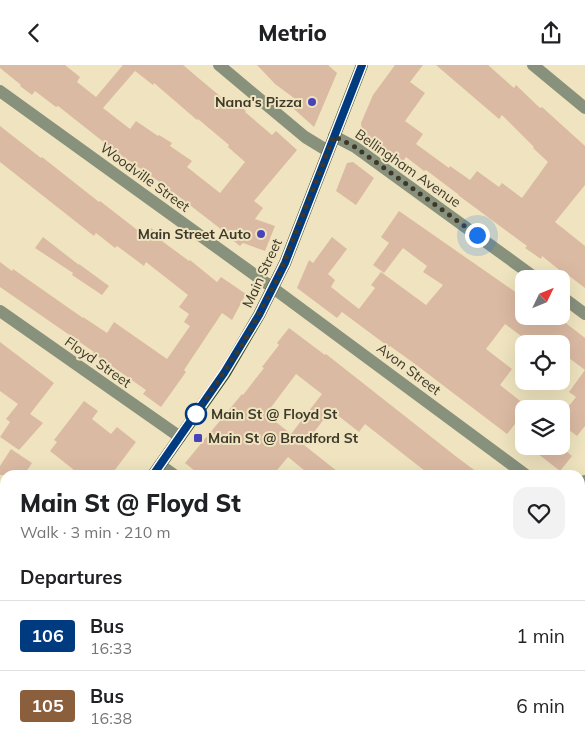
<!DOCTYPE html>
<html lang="en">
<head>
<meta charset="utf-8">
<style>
  body { margin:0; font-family:Mulish,sans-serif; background:#f2f2f2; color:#202124; height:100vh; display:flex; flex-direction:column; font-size:19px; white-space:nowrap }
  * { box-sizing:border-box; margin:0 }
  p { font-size:16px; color:#757577 }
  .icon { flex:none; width:28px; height:28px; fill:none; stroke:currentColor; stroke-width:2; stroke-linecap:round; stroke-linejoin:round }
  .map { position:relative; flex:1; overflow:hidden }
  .sheet { position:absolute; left:0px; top:405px; width:585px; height:281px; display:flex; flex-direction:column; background:#fff; border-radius:15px 15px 0 0; box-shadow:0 5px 20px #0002 }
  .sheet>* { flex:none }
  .badge { padding:0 10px; border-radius:4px; font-size:18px; line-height:32px }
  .needle { width:32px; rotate:47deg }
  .controls { position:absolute; left:515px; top:205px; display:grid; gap:10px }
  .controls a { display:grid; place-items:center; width:55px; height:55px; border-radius:10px; background:#fff; box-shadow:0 5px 20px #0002; font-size:25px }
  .you { position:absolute; width:25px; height:25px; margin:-12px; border:4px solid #fff; border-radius:50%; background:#1a73e8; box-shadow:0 0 0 8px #1a73e833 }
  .map>.badge { position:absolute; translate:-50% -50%; box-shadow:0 0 0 2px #fff }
  h2 { padding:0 20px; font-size:19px; line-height:45px }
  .round { display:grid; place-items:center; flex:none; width:52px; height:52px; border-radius:15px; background:#f2f2f2 }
  .headline { display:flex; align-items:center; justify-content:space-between; height:85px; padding:0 20px }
  h1 { font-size:24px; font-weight:800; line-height:38px }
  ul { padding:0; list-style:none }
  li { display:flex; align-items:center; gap:15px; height:70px; padding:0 20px; border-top:1px solid #e0e0e0 }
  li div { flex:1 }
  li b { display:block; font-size:19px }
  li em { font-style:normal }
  li .badge { min-width:55px; font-weight:700; text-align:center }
  header { display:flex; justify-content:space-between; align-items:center; height:65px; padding:0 20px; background:#fff; font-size:22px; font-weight:800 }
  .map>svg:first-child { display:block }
</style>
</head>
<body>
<header><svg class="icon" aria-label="back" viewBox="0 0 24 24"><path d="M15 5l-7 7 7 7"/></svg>Metrio<svg class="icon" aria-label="share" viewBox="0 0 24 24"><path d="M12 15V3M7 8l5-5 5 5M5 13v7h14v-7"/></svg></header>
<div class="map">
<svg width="585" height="686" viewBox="0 0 585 686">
  <rect width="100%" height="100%" fill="#efe4bf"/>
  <path fill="#d5aeab" d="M452,681H545L552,686H462Z"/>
  <path fill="#dbbaa3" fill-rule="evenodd" d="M0,0H65L80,12L77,17L96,32L123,0H183L227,37L231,33L246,46L245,47L272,70L276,66L297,85L254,136L263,143L255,154L275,161L265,186L243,178L240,181L221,166L222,165L173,127L172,129L160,120L161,118L115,86L58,41L56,42L35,26L32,30L20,21L21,20L0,3ZM135,6L153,20L154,18L197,55L198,54L229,80L228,82L245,97L220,128L187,102L192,96L170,81L172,78L159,70L158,71L136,56L130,64L103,43Z
    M257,0H328L337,8L314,62L294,44L298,36L275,19Z
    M395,0H423L410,17L425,28L405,56L423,69L416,79L449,103L450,101L470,115L477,106L499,122L502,118L522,133L548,97L533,83L534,82L502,50L499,54L436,0H488L514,23L516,20L540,43L542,42L585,81V120L555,157L585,181V223L564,207L563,208L542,191L541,194L525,183L527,181L458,130H459L426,105L424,106L406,92L402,98L362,67L361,58L373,30Z
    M0,61L41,93L42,92L99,137L100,136L145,171L151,163L164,173L162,176L189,196L190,195L217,217L221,212L246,229L232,255L222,248L184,305L186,307L161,342L143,329L146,325L93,288L94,287L0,222V197L12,206L13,204L83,253V252L107,268L114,257L167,294L190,261L184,257L189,249L179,242L188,230L146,197L144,201L117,181L115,183L96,168L94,171L0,97Z
    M353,97L374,113L356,140L336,126L347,98Z
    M399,146L524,233V251H550L561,259L563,256L585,273V305L561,287V279H532L505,259L486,284L512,304L500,320L524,339V349L516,360L515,359L507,369L415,299L390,281L389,282L342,247L337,253L297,223L309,195L313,198L332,172L347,184L328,209L335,215L331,222L359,244L375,223L371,220L381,207L426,240L443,220L423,207L427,201L403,183L384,208L373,200L389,178L381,172Z
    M43,172L79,200V199L109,221L102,230L72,210L73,208L35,183Z
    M289,263L325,290L326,289L458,393L481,410H430L365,359L359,367L331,345L304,380L342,410H310L288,392L273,410H200L185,398L242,329L243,330L264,303L262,302L279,280L277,278ZM296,309L322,329L291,369L266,349Z
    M0,277L54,318L30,349L43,358L19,385L0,372L10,357L6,354L18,339L0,326Z
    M585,305V361L577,371L561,359V351L576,332L569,327Z
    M84,336L98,346L92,354L111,369L117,362L136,377L111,410H70L74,405L50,386L57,377L54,375Z
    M528,381H569L566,386L572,391L560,406Z
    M11,384L32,398L24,410H0V401Z"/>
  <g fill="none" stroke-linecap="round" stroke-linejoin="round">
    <path stroke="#88917c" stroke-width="12" d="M219,0L305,72L328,86
      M533,0L585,43
      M0,26L273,223L526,410
      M334,71L355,82L537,214
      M561,231L585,249
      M0,246L180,372
      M160,400L174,410
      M580,423L585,416
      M0,462L5,465
      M0,642L5,645
      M59,681L66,686
      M566,681L572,686
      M254,686L255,684
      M428,686L431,681"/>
    <path stroke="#3e4d29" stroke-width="12" d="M153,410L225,308L259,250L285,198L362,0
      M0,631L5,623"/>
  </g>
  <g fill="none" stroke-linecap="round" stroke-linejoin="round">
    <g stroke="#fff" stroke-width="11">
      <path id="line" d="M153,410L224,308L259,250L285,198L362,0"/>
    </g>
    <use href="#line" stroke="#003b80" stroke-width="8"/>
    <path stroke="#3d382a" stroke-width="5" stroke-dasharray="0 9" d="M196,349L194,352L244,277L277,215L334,71L355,82L477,170"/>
  </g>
  <g fill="#4943ba" stroke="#efe4bf" stroke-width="2">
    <circle cx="312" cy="37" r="5"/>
    <circle cx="261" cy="169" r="5"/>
    <rect x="193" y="368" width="10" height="10" rx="2.5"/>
  </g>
  <circle fill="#fff" stroke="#003b80" stroke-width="2.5" cx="196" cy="349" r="10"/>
  <g text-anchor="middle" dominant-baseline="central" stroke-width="4" stroke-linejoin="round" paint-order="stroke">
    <g font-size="14" font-weight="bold" fill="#3d382a" stroke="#efe4bf" text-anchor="end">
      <text x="302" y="37">Nana's Pizza</text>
      <text x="251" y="169">Main Street Auto</text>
      <text x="208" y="373" text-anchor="start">Main St @ Bradford St</text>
    </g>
    <g font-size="14" fill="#3d382a" stroke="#efe4bf">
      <text transform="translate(408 103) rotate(35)">Bellingham Avenue</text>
      <text transform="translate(145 112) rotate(36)">Woodville Street</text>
      <text transform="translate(262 208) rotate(-65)">Main Street</text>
      <text transform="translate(98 297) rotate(35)">Floyd Street</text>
      <text transform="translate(409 304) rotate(37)">Avon Street</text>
    </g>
    <g font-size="14" font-weight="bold" fill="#3d382a" stroke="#efe4bf" text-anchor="start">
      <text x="211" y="349">Main St @ Floyd St</text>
    </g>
  </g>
</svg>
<div class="controls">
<a><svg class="needle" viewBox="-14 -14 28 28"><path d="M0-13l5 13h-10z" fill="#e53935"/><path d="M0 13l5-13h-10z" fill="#757577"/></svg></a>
<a><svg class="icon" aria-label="locate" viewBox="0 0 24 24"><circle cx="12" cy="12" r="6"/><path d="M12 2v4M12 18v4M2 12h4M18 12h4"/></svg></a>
<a><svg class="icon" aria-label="layers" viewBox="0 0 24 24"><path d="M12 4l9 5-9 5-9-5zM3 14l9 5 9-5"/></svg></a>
</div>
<div class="you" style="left:477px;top:170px"></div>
<section class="sheet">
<div class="headline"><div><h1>Main St @ Floyd St</h1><p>Walk · 3 min · 210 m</p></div><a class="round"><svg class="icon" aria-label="heart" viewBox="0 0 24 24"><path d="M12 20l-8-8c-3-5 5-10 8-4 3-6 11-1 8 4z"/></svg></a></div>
<h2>Departures</h2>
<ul>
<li><span class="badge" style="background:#003b80;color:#fff">106</span><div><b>Bus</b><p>16:33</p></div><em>1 min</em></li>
<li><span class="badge" style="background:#8b5e3c;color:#fff">105</span><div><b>Bus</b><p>16:38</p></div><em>6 min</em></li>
</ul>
</section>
</div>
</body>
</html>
